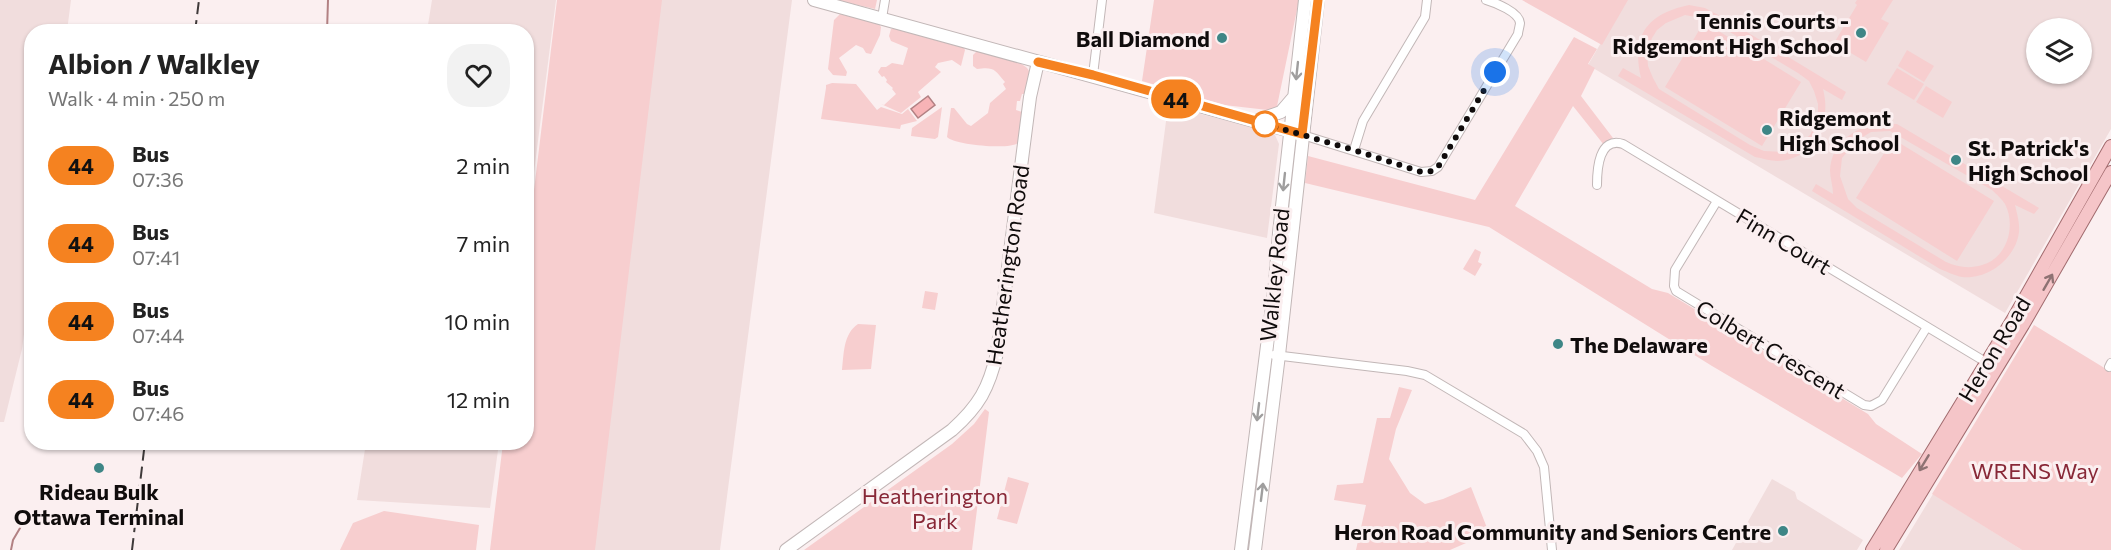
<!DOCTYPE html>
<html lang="en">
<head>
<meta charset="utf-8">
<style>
  body { margin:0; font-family:Commissioner,sans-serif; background:#f2f2f2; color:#222; height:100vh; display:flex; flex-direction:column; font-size:22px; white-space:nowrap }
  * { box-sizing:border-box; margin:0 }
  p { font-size:20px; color:#767676 }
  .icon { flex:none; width:33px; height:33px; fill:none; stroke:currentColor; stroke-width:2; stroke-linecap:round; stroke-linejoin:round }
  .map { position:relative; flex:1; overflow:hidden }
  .sheet { position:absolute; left:24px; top:24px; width:510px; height:426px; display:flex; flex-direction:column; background:#fff; border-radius:24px; box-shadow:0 2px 4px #0004 }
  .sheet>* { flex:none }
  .badge { padding:0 12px; border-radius:20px; font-size:21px; line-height:39px }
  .controls { position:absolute; left:2026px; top:18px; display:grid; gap:12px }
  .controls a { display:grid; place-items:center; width:66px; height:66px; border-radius:50%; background:#fff; box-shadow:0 2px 4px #0004; font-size:30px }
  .you { position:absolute; width:30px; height:30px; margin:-15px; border:4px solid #fff; border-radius:50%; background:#1a73e8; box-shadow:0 0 0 9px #1a73e833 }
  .map>.badge { position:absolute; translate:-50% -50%; box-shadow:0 0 0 3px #fff }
  .round { display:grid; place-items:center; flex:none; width:63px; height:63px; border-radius:24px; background:#f2f2f2 }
  .summary { display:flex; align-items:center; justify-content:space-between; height:102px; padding:0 24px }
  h1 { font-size:28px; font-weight:700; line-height:45px }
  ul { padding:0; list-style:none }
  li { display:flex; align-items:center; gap:18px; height:78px; padding:0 24px }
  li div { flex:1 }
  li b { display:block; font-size:22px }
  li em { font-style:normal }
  li .badge { min-width:66px; font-weight:700; text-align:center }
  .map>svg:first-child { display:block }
</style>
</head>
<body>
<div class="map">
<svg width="2111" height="550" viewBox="0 0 2111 550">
  <rect width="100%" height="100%" fill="#fbeff0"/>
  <path fill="#f1dddd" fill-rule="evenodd" d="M0,0H71L67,31L32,32L31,283L22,349L4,422H0Z
    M432,0H556L527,227L526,32L427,31Z
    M656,0H792L720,550H591Z
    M1626,0H2111V129L2005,313L1588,65ZM2037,28H2082V74H2037Z
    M1168,106L1265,130L1275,135L1279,144L1267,238L1154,213Z
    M366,443H499L490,508L357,500Z
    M1772,479L1795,492L1797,499L1863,540L1857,550H1732Z
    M1933,494L2011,543L2022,550H1899Z"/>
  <path fill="#f7cecf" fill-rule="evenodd" d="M557,0H662L595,550H490L503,443L526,442L527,248Z
    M836,0H877L875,9Z
    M1154,0H1299L1276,111L1224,105L1142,81Z
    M1522,0H1628L1602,45Z
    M1857,0H1893L1881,19L1889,23L1866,62L1834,43L1857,5L1855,3Z
    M1689,5L1705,8L1722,17L1846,92L1842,100L1823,89C1832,122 1815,159 1778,161C1770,161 1762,158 1755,157L1618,76L1623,68L1641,78C1631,35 1647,14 1689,5ZM1685,15L1706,19L1715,23L1798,73L1809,81L1814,91L1818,104V120L1810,135L1796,147L1783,152L1764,151L1750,145L1659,89L1653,78L1648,66L1647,53L1652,38L1657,30L1666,23Z
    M840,14L879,24L881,27L880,35L871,54L866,53L863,48L856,45L839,58L847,72L846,76L833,75L828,69L834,20Z
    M1704,22L1801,82L1762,146L1665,87Z
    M891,29H895L964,48L965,50L961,66L952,60L938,63L935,67L941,72L918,92L921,97L901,113L881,104L884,105L896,94L892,89L893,88L886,82L887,80L884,76L882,77L878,72L881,67H886L892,63L903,65L908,48L891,41L889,36Z
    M1574,37L1597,49L1588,64L1595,68L1581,96L1613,138L1604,145L1573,106L1515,206L1652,289L1668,293L1868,414L1876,424L1922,454L1902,478L1712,366L1489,227L1305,183L1308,156L1475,200Z
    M1907,50L1934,66L1924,82L1898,66Z
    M977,51C989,54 1025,60 1029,71C1031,78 1027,88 1026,94H1022L1020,101H1017L1016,110L1022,112L1018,143C1010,150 954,145 947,137L951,108H954L967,124L971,126L988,113L990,103L1006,89L1003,84L1005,82C994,69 994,67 977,69L973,66V55Z
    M1897,68L1924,84L1914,100L1887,84Z
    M832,83L856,84L877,110L881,107L902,114L908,109L917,121L901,125L900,129L821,119L826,88V85Z
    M1926,86L1952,102L1943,118L1916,102Z
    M942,107L938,137L935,139L911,136L912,128Z
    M1872,123L1897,124L2039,208L2034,214L2015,205C2017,214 2020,223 2019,232C2016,258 1988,280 1962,277C1955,276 1946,271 1940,269L1812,191L1816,184L1833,194C1833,186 1830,178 1830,170C1832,143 1850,133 1872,123ZM1890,131L1992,190C1996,194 2002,199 2005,204C2016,225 2008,258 1982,265C1969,269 1958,267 1946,262L1857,208L1848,199L1840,176L1842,158L1856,141L1871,132Z
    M1893,139L1994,201L1957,261L1856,198Z
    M1475,249L1481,252L1478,262L1482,264L1475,276L1463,269Z
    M925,291L938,293L935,310L922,308Z
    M858,324L876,325L871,369L842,370C844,354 843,334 858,324Z
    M2034,325L2111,372V550H2022L1932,494Z
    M1399,387L1412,390L1396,429L1389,459L1410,493L1425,504L1443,499L1471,487L1489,533L1450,550H1356L1366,505L1334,500L1337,485L1363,483L1377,418H1390Z
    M985,409L989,412L972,550H804L952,444L974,424Z
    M1008,477L1029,483L1017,524L997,519Z
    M384,511L479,525L476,550H340L353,523Z"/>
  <path fill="#f7b3b6" stroke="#b28183" stroke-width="1.5" d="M928,96L935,105L918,118L911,109Z"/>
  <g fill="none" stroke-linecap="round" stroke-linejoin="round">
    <path stroke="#b28183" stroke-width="2" d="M327,32L328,0
      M11,550L13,540L23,523"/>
    <g stroke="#c2b7b7" stroke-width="10">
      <path id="street" d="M882,18L885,0
        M1093,75L1102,0
        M1290,131L1421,172L1432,171L1438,167L1518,34C1518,32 1520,25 1520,23C1519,12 1496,3 1486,0
        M1354,150L1363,121L1425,17L1427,0
        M1597,185C1597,169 1599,136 1623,144L1989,364
        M1717,201L1675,270L1674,286L1676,291L1864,405L1871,406L1882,400L1927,327
        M1274,355L1407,371L1425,375L1524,434L1537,451L1544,467L1552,550
        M2109,367L2111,363"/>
    </g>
    <g stroke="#c2b7b7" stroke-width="14">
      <path id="secondary" d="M814,0L1290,131
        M1255,121L1281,112L1293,98
        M786,550L952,430C979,406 989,388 997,353L1030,97L1038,62
        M1241,550L1275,283L1279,233L1305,0
        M1255,550L1279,355L1318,0"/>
    </g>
    <g stroke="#a16b6e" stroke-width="14">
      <path id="primary" d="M1872,550L2013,319L2111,146
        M1886,550L2023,325L2111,172"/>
    </g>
    <use href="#street" stroke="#fff" stroke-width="8"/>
    <use href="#secondary" stroke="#fff" stroke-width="12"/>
    <use href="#primary" stroke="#f5c5c8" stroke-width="12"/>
    <path stroke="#3f3a3a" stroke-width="2" stroke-dasharray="12 6" stroke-linecap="butt" d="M195,32L199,0
      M132,550L145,442"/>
  </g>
  <defs><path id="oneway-shaft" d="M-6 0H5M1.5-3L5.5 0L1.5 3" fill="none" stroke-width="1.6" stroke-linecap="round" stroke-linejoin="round" transform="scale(1.5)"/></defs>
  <g stroke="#9f9e9e">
    <use href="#oneway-shaft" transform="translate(1297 71) rotate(96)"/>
    <use href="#oneway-shaft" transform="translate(1284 182) rotate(96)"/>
    <use href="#oneway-shaft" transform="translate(1258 412) rotate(97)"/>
    <use href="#oneway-shaft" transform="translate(1262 492) rotate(-83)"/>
  </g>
  <g stroke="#8e7273">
    <use href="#oneway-shaft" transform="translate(2048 282) rotate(-60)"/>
    <use href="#oneway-shaft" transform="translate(1924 463) rotate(121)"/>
  </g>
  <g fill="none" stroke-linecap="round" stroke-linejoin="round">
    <g stroke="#fff" stroke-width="14">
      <path id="line" d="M1038,62L1093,75L1302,134L1318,0"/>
    </g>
    <use href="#line" stroke="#f58220" stroke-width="9"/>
    <path stroke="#100c0c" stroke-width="6" stroke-dasharray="0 10.8" d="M1265,124L1354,150L1421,172L1432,171L1438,167L1495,72"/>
  </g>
  <g fill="#3e8686" stroke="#fbeff0" stroke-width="2">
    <circle cx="1861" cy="33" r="6"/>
    <circle cx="1222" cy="38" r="6"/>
    <circle cx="1767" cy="130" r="6"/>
    <circle cx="1956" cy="160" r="6"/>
    <circle cx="1558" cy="344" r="6"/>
    <circle cx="99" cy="468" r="6"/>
    <circle cx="1783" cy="531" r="6"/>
  </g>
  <circle fill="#fff" stroke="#f58220" stroke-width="3" cx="1265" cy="124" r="12"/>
  <g text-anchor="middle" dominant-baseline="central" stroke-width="6" stroke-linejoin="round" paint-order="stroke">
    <g font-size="22" font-weight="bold" fill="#100c0c" stroke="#fbeff0" text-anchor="end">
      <text x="1849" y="20">Tennis Courts -<tspan x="1849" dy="25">Ridgemont High School</tspan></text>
      <text x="1210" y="38">Ball Diamond</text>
      <text x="1779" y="117" text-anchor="start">Ridgemont<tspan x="1779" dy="25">High School</tspan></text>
      <text x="1968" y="147" text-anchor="start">St. Patrick's<tspan x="1968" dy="25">High School</tspan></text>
      <text x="1570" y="344" text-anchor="start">The Delaware</text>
      <text x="99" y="491" text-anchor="middle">Rideau Bulk<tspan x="99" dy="25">Ottawa Terminal</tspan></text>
      <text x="1771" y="531">Heron Road Community and Seniors Centre</text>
    </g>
    <g font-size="22" fill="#100c0c" stroke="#fbeff0">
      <text transform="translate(1784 241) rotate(31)">Finn Court</text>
      <text transform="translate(1007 265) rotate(-82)">Heatherington Road</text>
      <text transform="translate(1274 275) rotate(-84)">Walkley Road</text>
      <text transform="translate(1771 349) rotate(31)">Colbert Crescent</text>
      <text transform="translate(1994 349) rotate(-59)">Heron Road</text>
    </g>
    <g font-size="22" fill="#882837" stroke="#fbeff0">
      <text x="2035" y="470">WRENS Way</text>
      <text x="935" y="495">Heatherington<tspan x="935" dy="25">Park</tspan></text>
    </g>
  </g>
</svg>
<div class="controls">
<a><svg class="icon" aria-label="layers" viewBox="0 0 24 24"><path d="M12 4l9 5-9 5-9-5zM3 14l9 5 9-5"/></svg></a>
</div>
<div class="you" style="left:1495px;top:72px"></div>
<b class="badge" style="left:1176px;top:99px;background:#f58220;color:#111">44</b>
<section class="sheet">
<div class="summary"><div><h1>Albion / Walkley</h1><p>Walk · 4 min · 250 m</p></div><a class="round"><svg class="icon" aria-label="heart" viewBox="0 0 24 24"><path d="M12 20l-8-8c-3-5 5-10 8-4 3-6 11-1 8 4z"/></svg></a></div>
<ul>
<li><span class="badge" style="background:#f58220;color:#111">44</span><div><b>Bus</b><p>07:36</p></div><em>2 min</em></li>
<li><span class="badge" style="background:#f58220;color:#111">44</span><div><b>Bus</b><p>07:41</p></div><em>7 min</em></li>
<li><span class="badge" style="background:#f58220;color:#111">44</span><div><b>Bus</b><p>07:44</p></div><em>10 min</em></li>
<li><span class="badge" style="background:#f58220;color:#111">44</span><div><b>Bus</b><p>07:46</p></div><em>12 min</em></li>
</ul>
</section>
</div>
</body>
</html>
